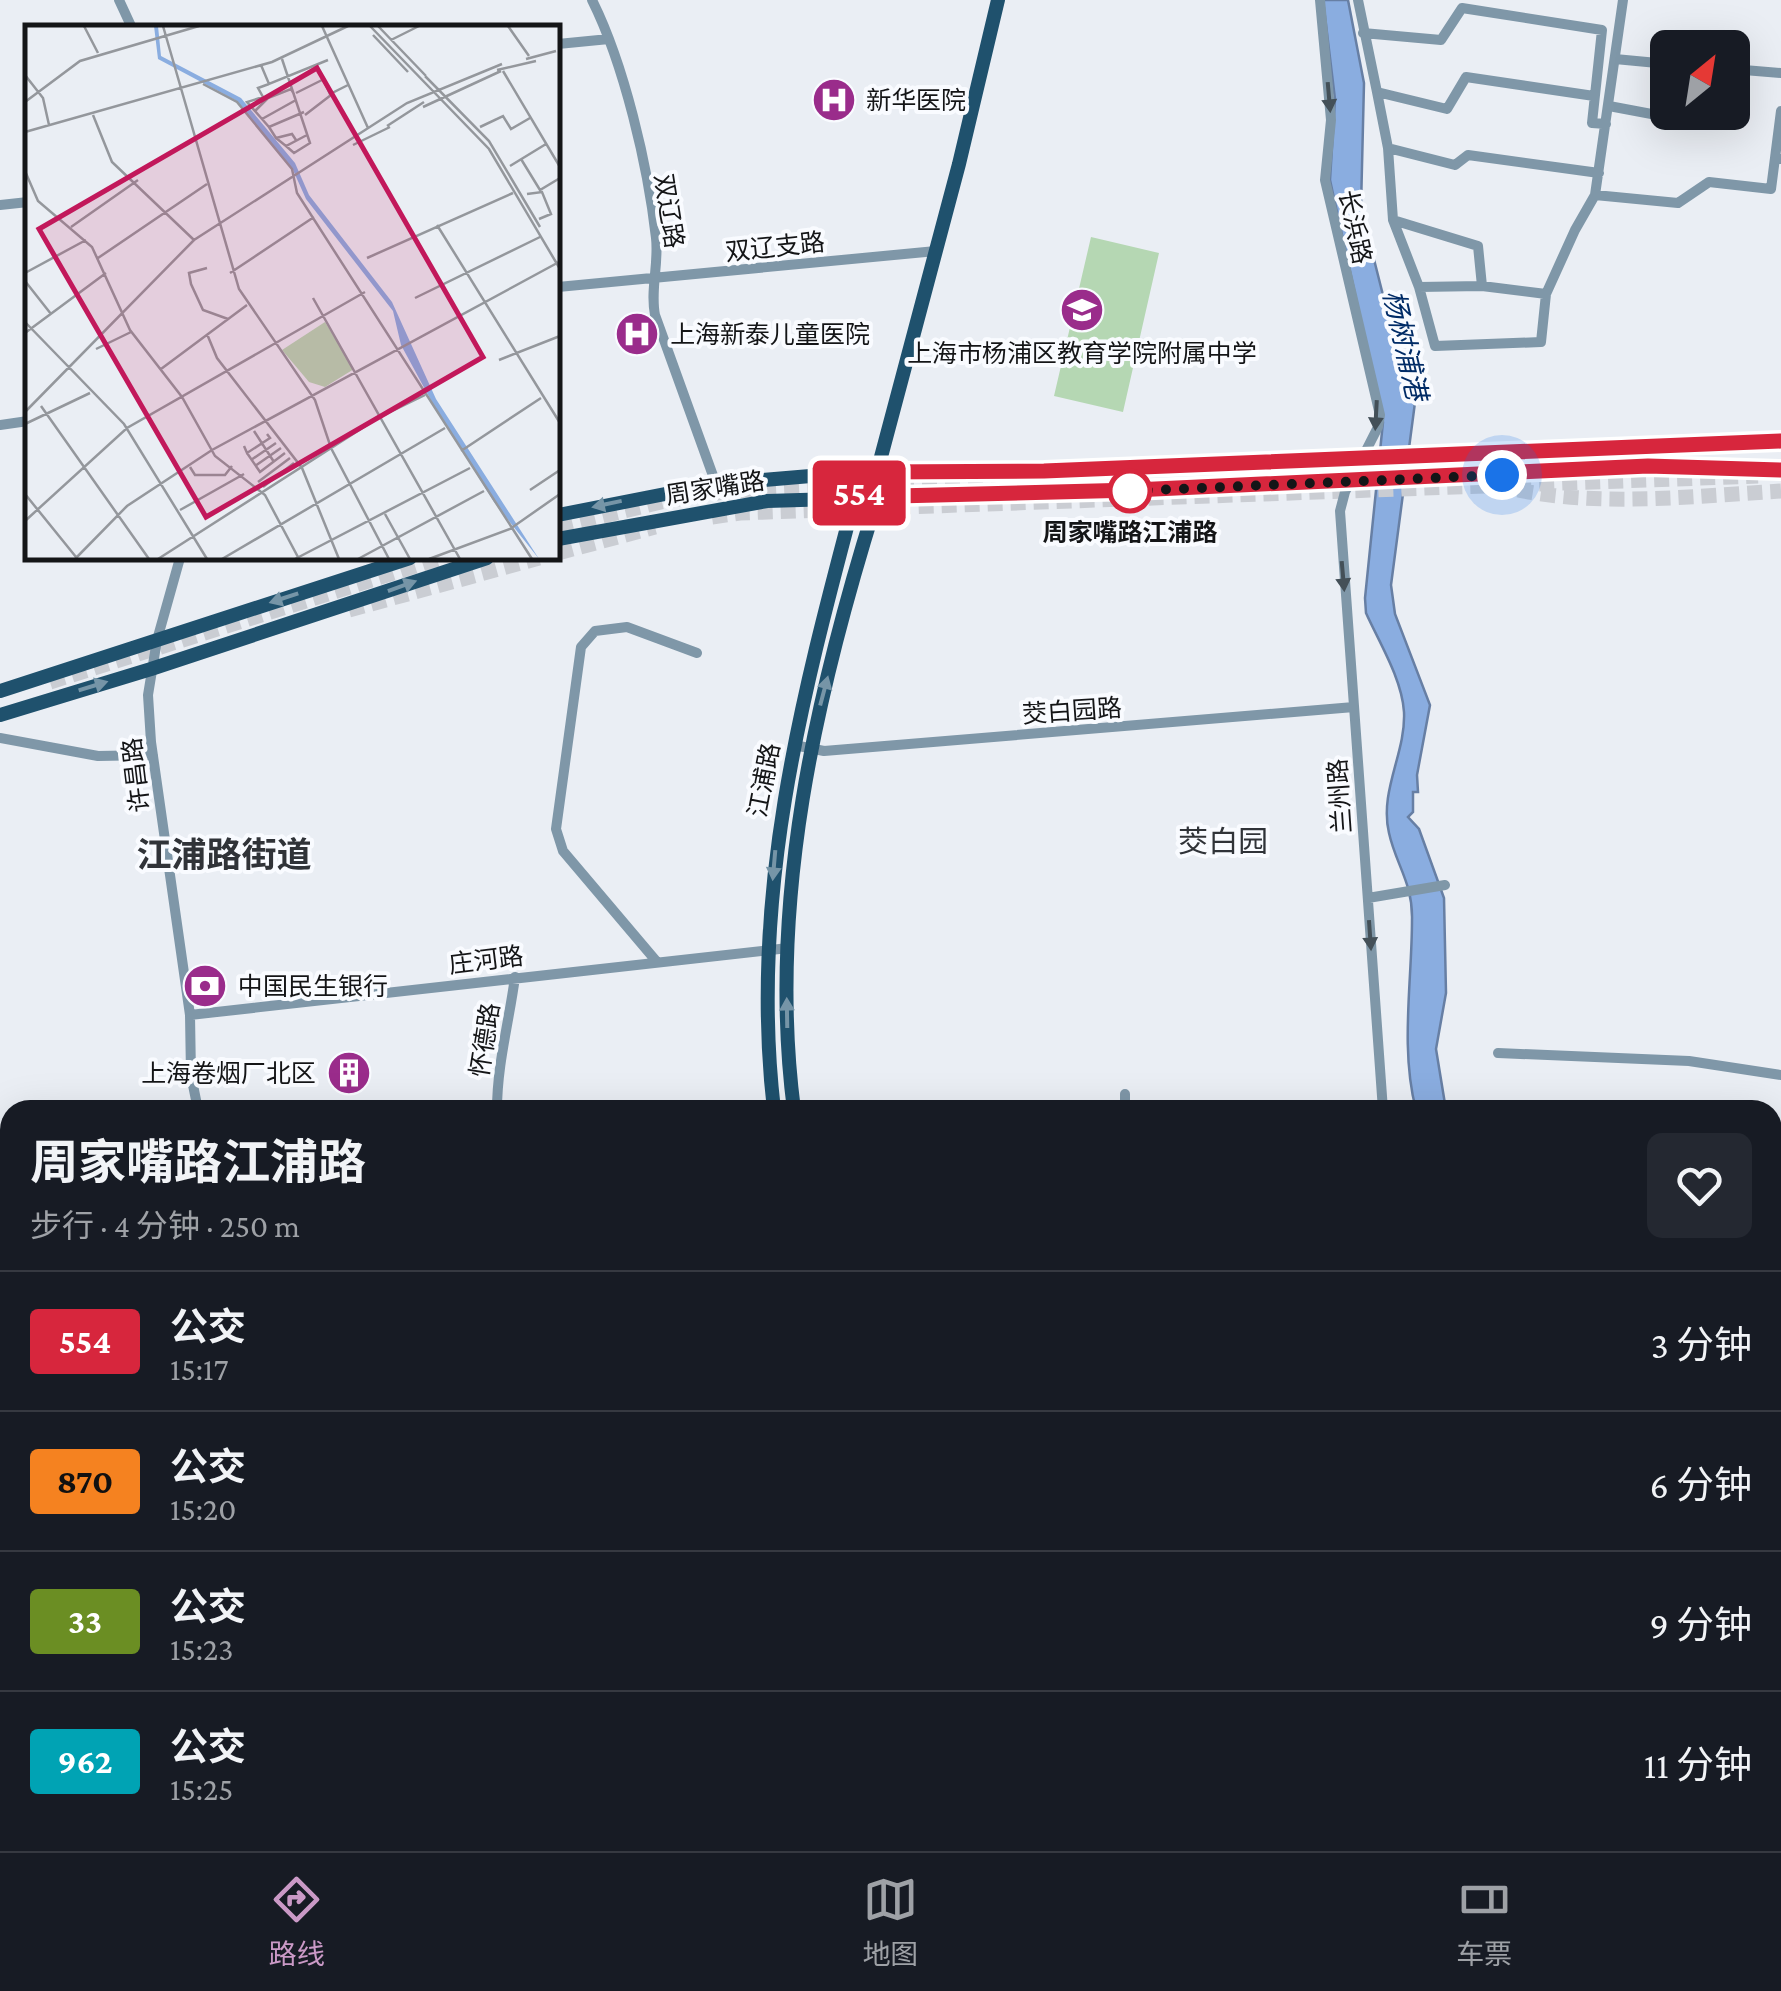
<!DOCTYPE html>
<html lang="zh">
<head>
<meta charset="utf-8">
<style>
  body { margin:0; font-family:"Crimson Pro","Noto Sans SC",serif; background:#242831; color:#f1f3f6; height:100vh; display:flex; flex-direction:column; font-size:38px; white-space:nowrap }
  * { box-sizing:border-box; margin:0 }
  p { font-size:32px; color:#9ea1a6 }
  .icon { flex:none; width:55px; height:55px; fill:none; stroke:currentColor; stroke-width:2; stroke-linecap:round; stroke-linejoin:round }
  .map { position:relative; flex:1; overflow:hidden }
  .drawer { position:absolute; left:0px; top:1100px; width:1782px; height:752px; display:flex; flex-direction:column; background:#171b24; border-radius:30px 30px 0 0; box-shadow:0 10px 40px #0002 }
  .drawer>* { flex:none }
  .badge { padding:0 20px; border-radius:8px; font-size:35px; line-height:65px }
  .needle { width:65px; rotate:30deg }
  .fabs { position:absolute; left:1650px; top:30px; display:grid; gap:20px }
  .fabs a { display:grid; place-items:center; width:100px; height:100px; border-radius:15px; background:#171b24; box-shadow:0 10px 40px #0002; font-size:50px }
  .you { position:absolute; width:50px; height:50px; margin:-25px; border:8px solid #fff; border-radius:50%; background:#1a73e8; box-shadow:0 0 0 15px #1a73e833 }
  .map>.badge { position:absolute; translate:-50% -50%; box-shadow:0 0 0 5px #fff }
  .round { display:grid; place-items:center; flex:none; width:105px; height:105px; border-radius:15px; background:#242831 }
  .summary { display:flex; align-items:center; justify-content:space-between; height:170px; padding:0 30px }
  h1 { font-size:48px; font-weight:700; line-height:75px }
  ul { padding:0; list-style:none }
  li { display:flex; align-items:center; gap:30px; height:140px; padding:0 30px; border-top:2px solid #363941 }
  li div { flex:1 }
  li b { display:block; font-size:38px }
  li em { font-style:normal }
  li .badge { min-width:110px; font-weight:700; text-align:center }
  .menu { display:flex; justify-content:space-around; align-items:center; height:140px; border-top:2px solid #363941; background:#171b24; font-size:28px; color:#9ea1a6 }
  .menu a { display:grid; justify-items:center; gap:5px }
  .menu .active { color:#ca99c6 }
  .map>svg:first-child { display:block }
</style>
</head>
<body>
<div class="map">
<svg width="1781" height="1851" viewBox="0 0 1781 1851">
  <rect width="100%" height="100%" fill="#eaeef4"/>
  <path fill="#b5d7b3" d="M1091,237L1159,253L1123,412L1054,396Z
    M1307,1842H1393V1843L1392,1851H1305Z"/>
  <path fill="#8aade0" stroke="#677fa4" stroke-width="2.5" d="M1323,0H1348L1364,83L1361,208L1386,307L1416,395L1391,585L1395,614L1430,705L1417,775L1418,792H1413V812L1408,817L1419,829L1444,898L1446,993L1436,1049L1446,1110H1416C1400,1049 1412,982 1412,920C1413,883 1396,865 1389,833C1379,791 1406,753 1404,712C1402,679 1379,642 1366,613L1365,598L1383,422L1330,180L1335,99Z"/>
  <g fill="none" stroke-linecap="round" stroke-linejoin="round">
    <path stroke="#cacdd3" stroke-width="15" stroke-dasharray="15 8" stroke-linecap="butt" d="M1518,490C1605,507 1694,496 1781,491
      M712,517L740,513L1758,476
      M558,527L665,501L731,491L1003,478
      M558,553L655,527
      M349,610L539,558
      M50,682L441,558"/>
    <path stroke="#7f97a8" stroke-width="10" d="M119,0L132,28
      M592,0C624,64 648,166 656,238C659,264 650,290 655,315L716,484
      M1320,0L1331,120L1325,180L1380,415L1378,427L1345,492L1340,511L1383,1110
      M1358,0L1377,92L1447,109L1466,77L1594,96
      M1363,33L1441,40L1462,8L1602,30L1592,123L1606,124
      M558,44L609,39
      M1615,59L1668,64
      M1732,69L1781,73
      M1377,92L1388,148L1455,165L1468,155L1599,173
      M1609,106L1678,119
      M1781,111L1775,158L1781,159
      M1388,148L1393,220L1478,246L1482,286
      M1595,195L1678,203L1709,182L1771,189L1775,158
      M0,205L28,202
      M1393,220L1419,287L1482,286L1546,294
      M558,287L936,251
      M1419,287L1435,346L1541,342L1546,294L1575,230L1595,195L1623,0
      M0,425L28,421
      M180,558L157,640L148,695L151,742L190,1015L191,1075L198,1110
      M0,738L98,756L153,755
      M794,745L824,751L1354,707
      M1368,898L1445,885
      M657,962L563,851L556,829L581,647L595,631L627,627L697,653
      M190,1015L788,948
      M1498,1053L1689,1061L1781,1075
      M1125,1094V1110
      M497,1110C497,1065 509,1022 515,977
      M0,1205H10
      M1772,1388H1781
      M0,1747L10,1748
      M332,1842L333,1851
      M402,1842L404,1851
      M593,1842L594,1851
      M442,1851L511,1842
      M1106,1851L1107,1842
      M1397,1851L1398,1842"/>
    <path stroke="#1f516d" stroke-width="14" d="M558,515L716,484L834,474L1044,471L1781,441
      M558,539L767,501L1134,490L1649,466L1781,471
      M0,691L410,558
      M0,715L151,669L487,558
      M774,1110C749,897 801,700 855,497L877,472
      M794,1110C767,903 816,693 878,496L877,472L959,164L998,0
      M0,1563H10
      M0,1574L10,1573
      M1772,1607H1781
      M1772,1625H1781
      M781,1851L783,1842
      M799,1851L801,1842"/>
  </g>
  <defs><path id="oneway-solid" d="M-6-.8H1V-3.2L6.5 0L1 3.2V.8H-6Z" transform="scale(2.5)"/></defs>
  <g fill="#445058">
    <use href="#oneway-solid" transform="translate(1329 97) rotate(85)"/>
    <use href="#oneway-solid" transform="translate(1376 415) rotate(93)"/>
    <use href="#oneway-solid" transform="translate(1343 576) rotate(85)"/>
    <use href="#oneway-solid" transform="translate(1370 935) rotate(86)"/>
  </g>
  <g fill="#7695a7">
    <use href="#oneway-solid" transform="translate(607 504) rotate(168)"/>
    <use href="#oneway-solid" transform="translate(402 586) rotate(-20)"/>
    <use href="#oneway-solid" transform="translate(284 598) rotate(162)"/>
    <use href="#oneway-solid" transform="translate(93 686) rotate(-17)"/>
    <use href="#oneway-solid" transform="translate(824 691) rotate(-75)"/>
    <use href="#oneway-solid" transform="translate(774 865) rotate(95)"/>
    <use href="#oneway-solid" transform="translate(787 1013) rotate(-91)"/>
  </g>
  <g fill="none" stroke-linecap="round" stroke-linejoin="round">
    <g stroke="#fff" stroke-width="22">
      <path id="line" d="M1781,441L1044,471L877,472L856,497L1134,490L1648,466L1781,470"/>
    </g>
    <use href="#line" stroke="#d7263d" stroke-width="15"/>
    <path stroke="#141517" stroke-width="10" stroke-dasharray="0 18" d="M1130,491L1502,475"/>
  </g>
  <defs>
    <g id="hospital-disc" transform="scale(2.25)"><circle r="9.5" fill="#9a2c8b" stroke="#f9fbff"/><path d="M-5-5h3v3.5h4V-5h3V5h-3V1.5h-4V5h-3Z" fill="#fff"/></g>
    <g id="school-disc" transform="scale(2.25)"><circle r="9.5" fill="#9a2c8b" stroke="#f9fbff"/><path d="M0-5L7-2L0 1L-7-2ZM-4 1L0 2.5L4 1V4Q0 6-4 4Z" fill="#fff"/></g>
    <g id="bank-disc" transform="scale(2.25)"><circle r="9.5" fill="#9a2c8b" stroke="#f9fbff"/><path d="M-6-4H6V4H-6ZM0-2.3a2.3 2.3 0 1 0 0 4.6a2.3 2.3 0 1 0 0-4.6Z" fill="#fff"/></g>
    <g id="building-disc" transform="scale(2.25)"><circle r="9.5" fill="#9a2c8b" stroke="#f9fbff"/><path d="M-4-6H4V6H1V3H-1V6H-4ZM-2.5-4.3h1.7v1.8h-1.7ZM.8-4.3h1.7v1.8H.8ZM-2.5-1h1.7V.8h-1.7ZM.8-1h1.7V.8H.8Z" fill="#fff"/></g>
  </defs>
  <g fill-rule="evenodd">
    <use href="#hospital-disc" x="834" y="100"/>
    <use href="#school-disc" x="1082" y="310"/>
    <use href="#hospital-disc" x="637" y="334"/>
    <use href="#bank-disc" x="205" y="986"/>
    <use href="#building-disc" x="349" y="1073"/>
  </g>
  <circle fill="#fff" stroke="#d7263d" stroke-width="5" cx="1130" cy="491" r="20"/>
  <g text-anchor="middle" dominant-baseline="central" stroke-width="8" stroke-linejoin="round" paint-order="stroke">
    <g font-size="25" fill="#141517" stroke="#f9fbff" text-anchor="start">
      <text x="866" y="100">新华医院</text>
      <text x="670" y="334">上海新泰儿童医院</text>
      <text x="1082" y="353" text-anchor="middle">上海市杨浦区教育学院附属中学</text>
      <text x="238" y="986">中国民生银行</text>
      <text x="316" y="1073" text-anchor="end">上海卷烟厂北区</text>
    </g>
    <g font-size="25" fill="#141517" stroke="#f9fbff">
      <text transform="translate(669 211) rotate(81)">双辽路</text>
      <text transform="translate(1355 227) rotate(78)">长浜路</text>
      <text transform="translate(775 247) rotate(-6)">双辽支路</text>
      <text transform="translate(715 488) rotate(-9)">周家嘴路</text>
      <text transform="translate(1072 711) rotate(-4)">茭白园路</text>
      <text transform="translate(136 775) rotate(-97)">许昌路</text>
      <text transform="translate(764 780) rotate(-79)">江浦路</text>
      <text transform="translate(1340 796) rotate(-94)">兰州路</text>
      <text transform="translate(486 960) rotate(-7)">庄河路</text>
      <text transform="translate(485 1040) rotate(-81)">怀德路</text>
    </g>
    <g font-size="25" font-weight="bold" fill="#141517" stroke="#f9fbff">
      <text x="1130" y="532">周家嘴路江浦路</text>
    </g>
    <g font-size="28" font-style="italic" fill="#002b66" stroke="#f9fbff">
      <text transform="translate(1405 345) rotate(77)">杨树浦港</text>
    </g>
    <g font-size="30" fill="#303338" stroke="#f9fbff">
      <text x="1223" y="841">茭白园</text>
    </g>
    <g font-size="35" font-weight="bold" fill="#303338" stroke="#f9fbff">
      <text x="224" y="855">江浦路街道</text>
    </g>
  </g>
  <g transform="translate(25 25)">
    <rect width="535" height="535" fill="#eaeef4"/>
    <path d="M300,297L329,344L300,362L284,357L257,325Z" fill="#b5d7b3"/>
    <path d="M129,1H133L136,31L216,73L270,138L284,170L367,277L411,374L514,534L469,477L408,379L376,320L368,286L281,174L268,145L210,75L133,34Z" fill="#8aade0"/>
    <path fill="none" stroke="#94979c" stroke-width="2.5" d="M59,1L73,28M138,1L214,264L290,375L306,423L364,534M297,1L343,103M345,1L464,124L535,244M353,1L401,51M483,1L504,31M348,10L383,47M366,15L394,1M257,34L285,118L269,128L261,121M501,34L531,26M236,40L244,59L303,35M292,41L305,69L323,60M472,45L511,36M478,46L535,142M0,50L18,73L24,100M400,51L464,116L515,202M178,59L212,77L267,144L272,168L507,534M244,59L233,63L238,72L222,77L237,94L271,75M271,68L299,54M0,77L55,36L174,1M398,82L476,46M230,86L243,73L266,64L269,69M68,90L87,137L169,215M280,90L306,70M237,94L244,102L279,87M362,101L399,77M244,102L251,113L267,109L271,115M455,102L478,91L486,104L505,93M0,107L247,37L323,1M251,113L261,121L282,110M328,120L365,102M496,134L515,165L535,153M485,141L521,119M0,146L13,176L67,222L105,305L157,372L190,431L240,470L274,534M502,169L517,167L526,189L514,194M412,200L535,398M46,202L113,155M73,233L182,159M342,233L488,168M182,243L164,248L166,259L178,285L203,294M0,248L61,215M205,248L289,192M0,256L26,289M288,273L435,534M390,273L515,212M0,297L99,399L182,534M0,308L81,248M182,309L192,333L277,443L314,534M71,324L106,307M474,335L535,311M136,344L222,280M16,381L124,534M0,387L169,215L382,78L477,39M0,399L65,368M229,406L249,437M219,421L222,428L245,413L242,409M436,426L516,373M222,428L235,447L260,428M226,435L251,418M230,441L256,423M165,442L170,450H200L207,441M233,457L265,433M238,462L269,438M505,465L535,445M0,469L51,532M155,485L219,449M360,489L385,534M0,496L102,403L340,267M50,534L102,481L187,425L534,237M133,534L353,393L400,370M197,534L420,403M270,534L445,443M333,534L459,466M404,534L485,504L535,469"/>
    <path fill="#c2185b" fill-opacity="0.15" stroke="#c2185b" stroke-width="5" d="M292,43L458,332L181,492L14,204Z"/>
    <rect width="535" height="535" fill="none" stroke="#141517" stroke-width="5"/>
  </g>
</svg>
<div class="fabs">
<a><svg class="needle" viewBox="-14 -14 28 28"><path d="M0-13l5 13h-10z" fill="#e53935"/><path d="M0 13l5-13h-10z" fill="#9ea1a6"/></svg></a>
</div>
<div class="you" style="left:1502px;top:475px"></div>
<b class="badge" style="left:859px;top:493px;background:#d7263d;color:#fff">554</b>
<section class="drawer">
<div class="summary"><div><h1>周家嘴路江浦路</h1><p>步行 · 4 分钟 · 250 m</p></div><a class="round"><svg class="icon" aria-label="heart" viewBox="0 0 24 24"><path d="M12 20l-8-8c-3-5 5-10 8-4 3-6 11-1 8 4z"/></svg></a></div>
<ul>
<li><span class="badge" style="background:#d7263d;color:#fff">554</span><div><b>公交</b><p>15:17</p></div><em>3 分钟</em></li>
<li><span class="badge" style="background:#f58220;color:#111">870</span><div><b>公交</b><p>15:20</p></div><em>6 分钟</em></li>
<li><span class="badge" style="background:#6b8e23;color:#fff">33</span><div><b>公交</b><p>15:23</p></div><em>9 分钟</em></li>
<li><span class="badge" style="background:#00a3b4;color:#fff">962</span><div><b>公交</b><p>15:25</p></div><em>11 分钟</em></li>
</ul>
</section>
</div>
<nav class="menu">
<a class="active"><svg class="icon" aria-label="directions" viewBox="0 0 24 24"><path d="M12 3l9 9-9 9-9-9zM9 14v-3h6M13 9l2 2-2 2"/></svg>路线</a>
<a><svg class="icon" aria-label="map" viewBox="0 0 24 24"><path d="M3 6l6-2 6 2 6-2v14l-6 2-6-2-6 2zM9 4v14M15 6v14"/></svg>地图</a>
<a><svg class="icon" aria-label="tickets" viewBox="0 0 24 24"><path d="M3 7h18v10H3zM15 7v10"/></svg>车票</a>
</nav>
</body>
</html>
